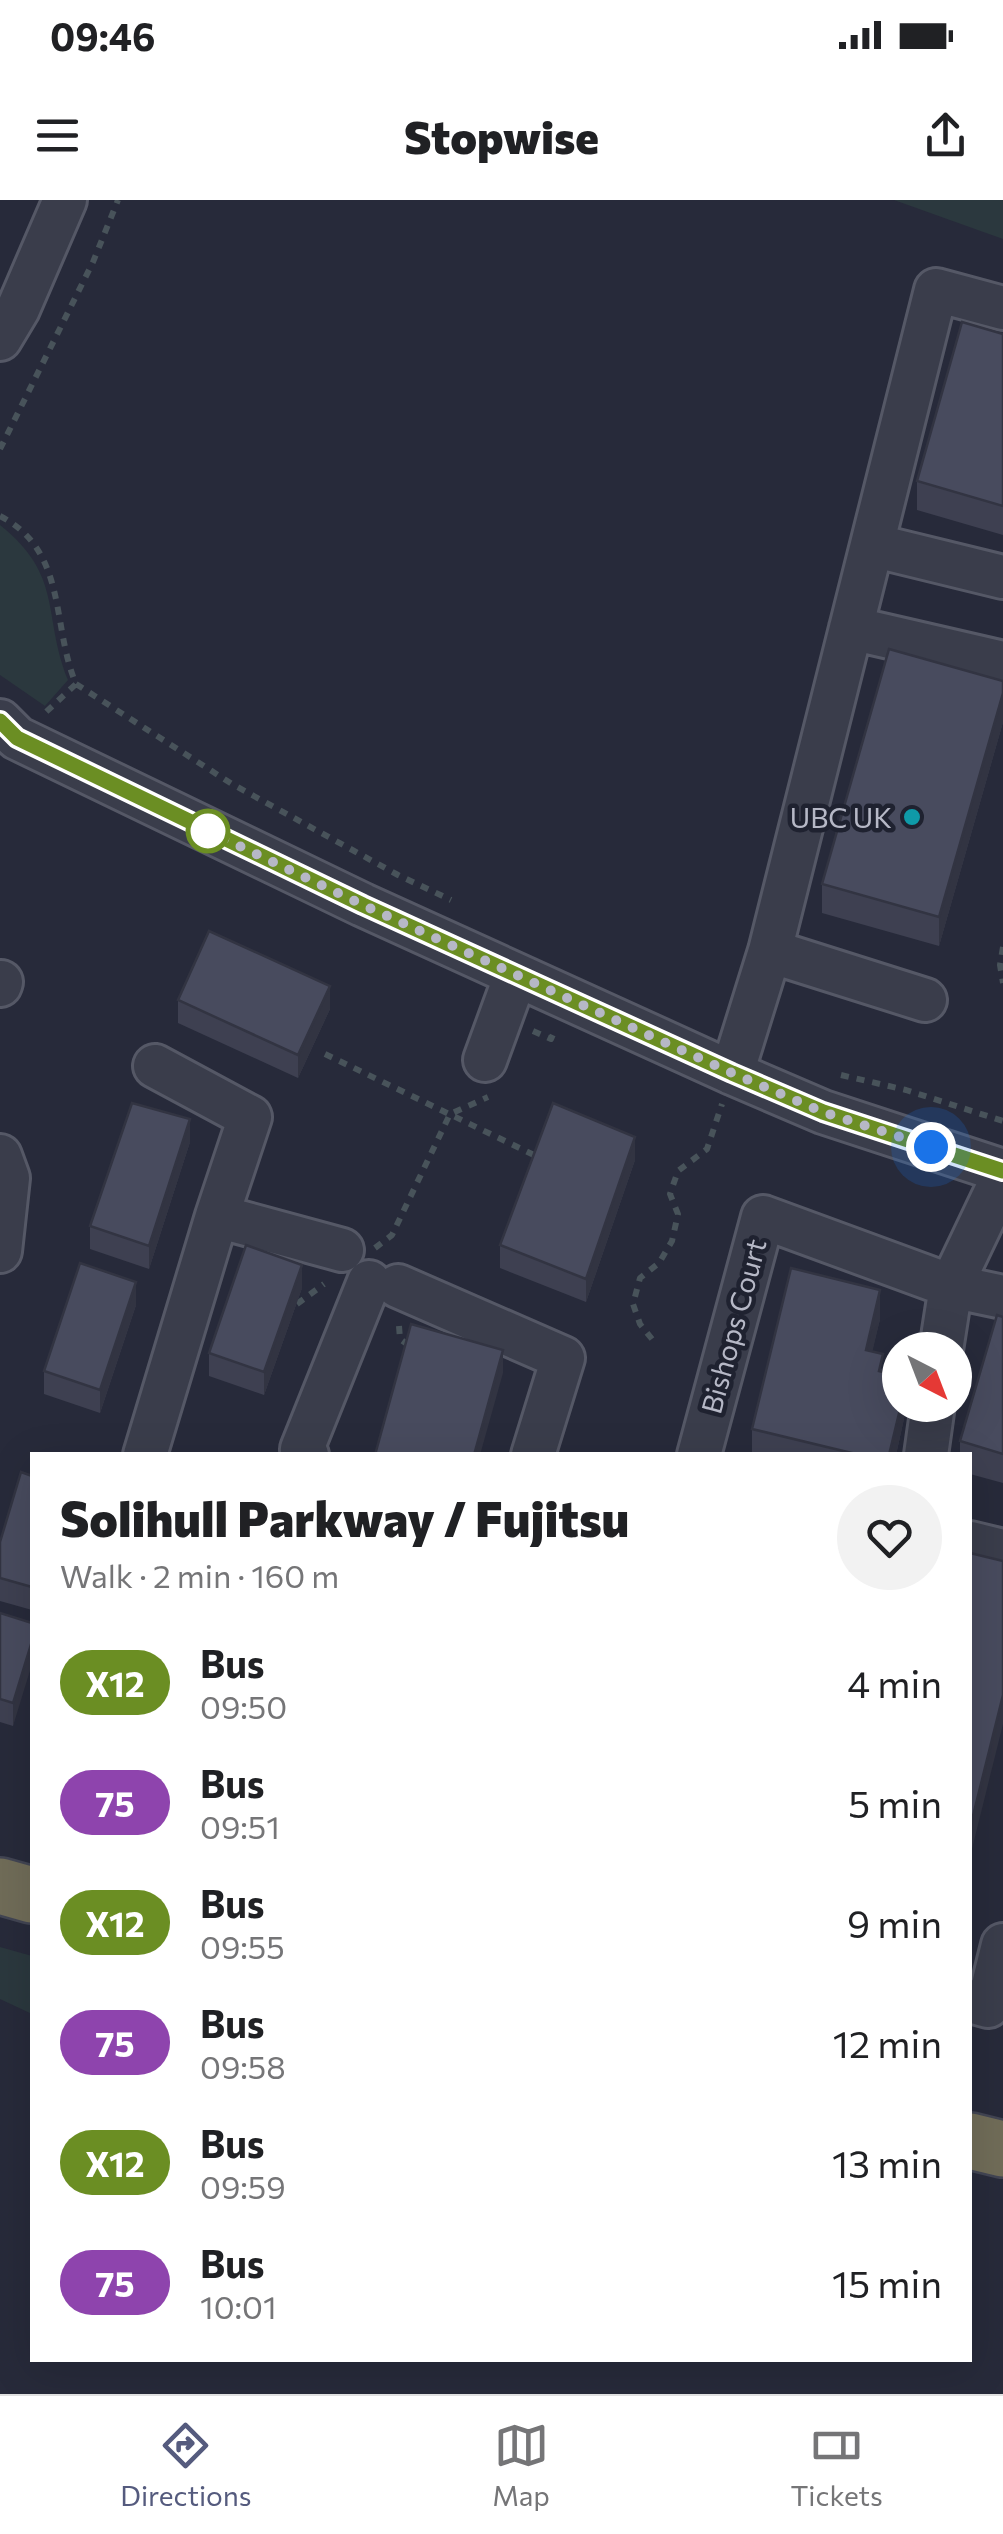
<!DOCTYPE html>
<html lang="en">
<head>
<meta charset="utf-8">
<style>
  body { margin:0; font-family:Commissioner,sans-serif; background:#f2f2f2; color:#202124; height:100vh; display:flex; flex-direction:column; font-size:38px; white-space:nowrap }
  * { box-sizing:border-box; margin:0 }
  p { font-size:32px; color:#757577 }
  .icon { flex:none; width:55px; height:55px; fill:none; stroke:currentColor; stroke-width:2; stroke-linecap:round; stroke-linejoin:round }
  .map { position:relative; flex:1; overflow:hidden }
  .panel { position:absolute; left:30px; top:1252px; width:942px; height:910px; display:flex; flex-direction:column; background:#fff; border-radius:0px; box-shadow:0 10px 40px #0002 }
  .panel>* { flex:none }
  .badge { padding:0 20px; border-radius:32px; font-size:35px; line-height:65px }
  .needle { width:65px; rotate:138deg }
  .buttons { position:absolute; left:882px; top:1132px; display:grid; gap:20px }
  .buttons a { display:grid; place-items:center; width:90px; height:90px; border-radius:50%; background:#fff; box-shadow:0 10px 40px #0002; font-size:50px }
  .you { position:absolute; width:50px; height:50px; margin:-25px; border:8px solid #fff; border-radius:50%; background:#1a73e8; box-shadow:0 0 0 15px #1a73e833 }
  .map>.badge { position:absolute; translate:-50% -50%; box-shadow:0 0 0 5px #fff }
  .round { display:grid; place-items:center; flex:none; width:105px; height:105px; border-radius:52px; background:#f2f2f2 }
  .overview { display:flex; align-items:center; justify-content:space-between; height:170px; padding:0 30px }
  h1 { font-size:48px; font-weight:800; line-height:75px }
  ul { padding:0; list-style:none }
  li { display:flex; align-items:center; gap:30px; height:120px; padding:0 30px }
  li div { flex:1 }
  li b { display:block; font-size:38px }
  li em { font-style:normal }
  li .badge { min-width:110px; font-weight:700; text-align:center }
  .status { display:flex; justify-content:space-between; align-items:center; height:70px; padding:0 50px; background:#fff; direction:ltr }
  .status svg { height:28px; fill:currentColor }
  header { display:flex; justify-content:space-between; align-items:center; height:130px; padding:0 30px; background:#fff; font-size:45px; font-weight:800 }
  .tabs { display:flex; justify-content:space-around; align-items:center; height:140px; border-top:2px solid #e0e0e0; background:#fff; font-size:28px; color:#757577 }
  .tabs a { display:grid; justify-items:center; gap:5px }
  .tabs .selected { color:#555b7e }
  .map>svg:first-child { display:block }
</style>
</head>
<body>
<div class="status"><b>09:46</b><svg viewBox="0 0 49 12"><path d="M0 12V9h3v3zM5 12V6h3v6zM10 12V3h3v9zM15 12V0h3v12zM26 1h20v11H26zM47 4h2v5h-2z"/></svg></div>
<header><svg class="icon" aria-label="menu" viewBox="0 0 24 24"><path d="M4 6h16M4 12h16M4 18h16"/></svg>Stopwise<svg class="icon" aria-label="share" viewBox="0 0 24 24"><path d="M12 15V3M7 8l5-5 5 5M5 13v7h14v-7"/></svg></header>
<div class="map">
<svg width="1003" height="2194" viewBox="0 0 1003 2194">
  <rect width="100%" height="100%" fill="#272a3a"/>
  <path fill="#2b383e" d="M894,0H1003V39Z
    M0,325C64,376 42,415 68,480L45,506L0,475Z
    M0,1747L32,1756V1814L0,1799Z"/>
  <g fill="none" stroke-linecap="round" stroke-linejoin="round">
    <g stroke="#555866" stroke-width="48">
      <path id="minor" d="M0,139L18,109L65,0
        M872,345L1003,377
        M851,428L1003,463
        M0,521L17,538L363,705L732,873L823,912L1003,971
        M770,751L925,800
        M0,785L1,782
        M485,860L516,775
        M155,866L250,917L217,1016
        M732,873L770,751L936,90L1003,108
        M0,956L8,978L0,1051
        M398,1086L563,1158L533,1255
        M941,1150L951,1086L1003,977
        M145,1255L217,1016L342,1050
        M307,1255L302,1249L369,1082
        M699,1255L763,1017L951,1086L1003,1097
        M926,1255L933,1205
        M970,1343L1003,1351
        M970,1801L988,1806L1003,1745"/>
    </g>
    <g stroke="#424553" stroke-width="60">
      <path id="highway" d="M0,1686L32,1695
        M970,1941L1003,1949"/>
    </g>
    <path stroke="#48535a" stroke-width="6" stroke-dasharray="8 8" stroke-linecap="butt" d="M0,249L93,62L118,0
      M0,316C68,351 51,425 76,484L46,512
      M76,484L232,584L398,675L451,700
      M1003,747L1000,765L1003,783
      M533,831L551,839L554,832
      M325,854L534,955L535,962
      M841,875L906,890L1003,921
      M375,1048L392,1035L450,914L488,897
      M297,1104L324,1084
      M399,1126L400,1139L411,1147
      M652,1139L640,1124L633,1104L640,1078L659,1063L672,1041L678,1014L670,994L678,971L707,949L722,904"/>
    <use href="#minor" stroke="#3a3d4b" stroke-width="42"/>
    <use href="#highway" stroke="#706c58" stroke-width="55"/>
  </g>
  <path fill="#3e4051" d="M1003,134V335L917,310V281Z
    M1003,481V522L939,746L822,713V684Z
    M178,800L330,809L298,878L178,823Z
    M190,942L149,1069L90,1049V1026Z
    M635,960L586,1102L500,1068V1045Z
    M302,1088L264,1195L209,1176V1153Z
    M136,1105L100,1213L44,1194V1171Z
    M1003,1117V1283L970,1274V1255H960V1241Z
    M880,1119L872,1151L883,1172L907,1205L896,1255H752V1229Z
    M32,1276V1410L0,1401V1342Z
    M0,1413L32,1423L13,1526L0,1522Z"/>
  <path fill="#323442" d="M1003,493V522L939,746V717Z
    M330,786V809L298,878V855Z
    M190,919V942L149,1069V1046Z
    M635,937V960L586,1102V1079Z
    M302,1065V1088L264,1195V1172Z
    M136,1082V1105L100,1213V1190Z
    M880,1090V1119L866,1179V1150Z
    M503,1150V1173L480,1255H474Z
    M901,1205H907L896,1255H889Z
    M32,1441V1464L13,1526V1503Z
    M1003,1495V1524L970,1657V1628Z"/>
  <path fill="#484b5e" stroke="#323442" stroke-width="2.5" d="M962,122L1003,134V306L917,281Z
    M889,449L1003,481V493L939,717L822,684Z
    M209,731L330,786L298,855L178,800Z
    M132,903L190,919L149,1046L90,1026Z
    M553,903L635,937L586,1079L500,1045Z
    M246,1045L302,1065L264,1172L209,1153Z
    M80,1063L136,1082L100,1190L44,1171Z
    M791,1068L880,1090L866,1150L883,1154L879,1171L900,1176L901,1205L889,1255H860L752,1229Z
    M997,1115L1003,1117V1254L960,1241Z
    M411,1124L503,1150L474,1255H375Z
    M21,1272L32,1276V1387L0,1378V1342Z
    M970,1353L1003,1361V1495L970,1628Z
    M0,1413L32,1423V1441L13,1503L0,1499Z"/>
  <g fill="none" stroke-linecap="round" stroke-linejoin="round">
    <g stroke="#fff" stroke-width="22">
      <path id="line" d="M0,521L17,538L363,705L732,873L823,912L1003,971"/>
    </g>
    <use href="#line" stroke="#6b8e23" stroke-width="15"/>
    <path stroke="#b6b8c6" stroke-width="10" stroke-dasharray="0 18" d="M208,631L363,705L732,873L823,912L931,947"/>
  </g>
  <circle fill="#0f9aa8" stroke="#1f2230" stroke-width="4" cx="912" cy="617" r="10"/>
  <circle fill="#fff" stroke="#6b8e23" stroke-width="5" cx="208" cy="631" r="20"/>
  <g text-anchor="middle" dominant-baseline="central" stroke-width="9" stroke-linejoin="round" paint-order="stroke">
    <g font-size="28" fill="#b6b8c6" stroke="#1f2230" text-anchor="end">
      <text x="892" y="617">UBC UK</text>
    </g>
    <g font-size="28" fill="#b6b8c6" stroke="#1f2230">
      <text transform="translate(733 1126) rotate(-75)">Bishops Court</text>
    </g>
  </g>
</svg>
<div class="buttons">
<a><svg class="needle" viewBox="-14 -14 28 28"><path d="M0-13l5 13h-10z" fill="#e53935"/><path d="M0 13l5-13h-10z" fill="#757577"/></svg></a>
</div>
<div class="you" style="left:931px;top:947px"></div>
<section class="panel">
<div class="overview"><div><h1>Solihull Parkway / Fujitsu</h1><p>Walk · 2 min · 160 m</p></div><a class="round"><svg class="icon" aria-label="heart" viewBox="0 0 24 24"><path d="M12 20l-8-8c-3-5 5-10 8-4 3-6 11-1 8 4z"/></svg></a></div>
<ul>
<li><span class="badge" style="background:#6b8e23;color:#fff">X12</span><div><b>Bus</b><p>09:50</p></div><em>4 min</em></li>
<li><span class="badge" style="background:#8e44ad;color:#fff">75</span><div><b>Bus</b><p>09:51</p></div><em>5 min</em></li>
<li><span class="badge" style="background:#6b8e23;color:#fff">X12</span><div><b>Bus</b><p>09:55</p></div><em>9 min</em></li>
<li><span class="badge" style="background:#8e44ad;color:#fff">75</span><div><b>Bus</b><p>09:58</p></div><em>12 min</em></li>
<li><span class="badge" style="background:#6b8e23;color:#fff">X12</span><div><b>Bus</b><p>09:59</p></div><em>13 min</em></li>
<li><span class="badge" style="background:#8e44ad;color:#fff">75</span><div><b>Bus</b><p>10:01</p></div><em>15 min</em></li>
</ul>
</section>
</div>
<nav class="tabs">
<a class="selected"><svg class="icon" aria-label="directions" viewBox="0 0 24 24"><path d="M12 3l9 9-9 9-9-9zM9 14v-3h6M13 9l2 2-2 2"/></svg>Directions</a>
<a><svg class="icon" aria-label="map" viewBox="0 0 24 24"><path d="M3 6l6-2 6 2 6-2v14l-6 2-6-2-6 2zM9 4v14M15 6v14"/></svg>Map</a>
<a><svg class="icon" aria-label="tickets" viewBox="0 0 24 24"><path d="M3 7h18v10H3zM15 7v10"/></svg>Tickets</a>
</nav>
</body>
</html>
